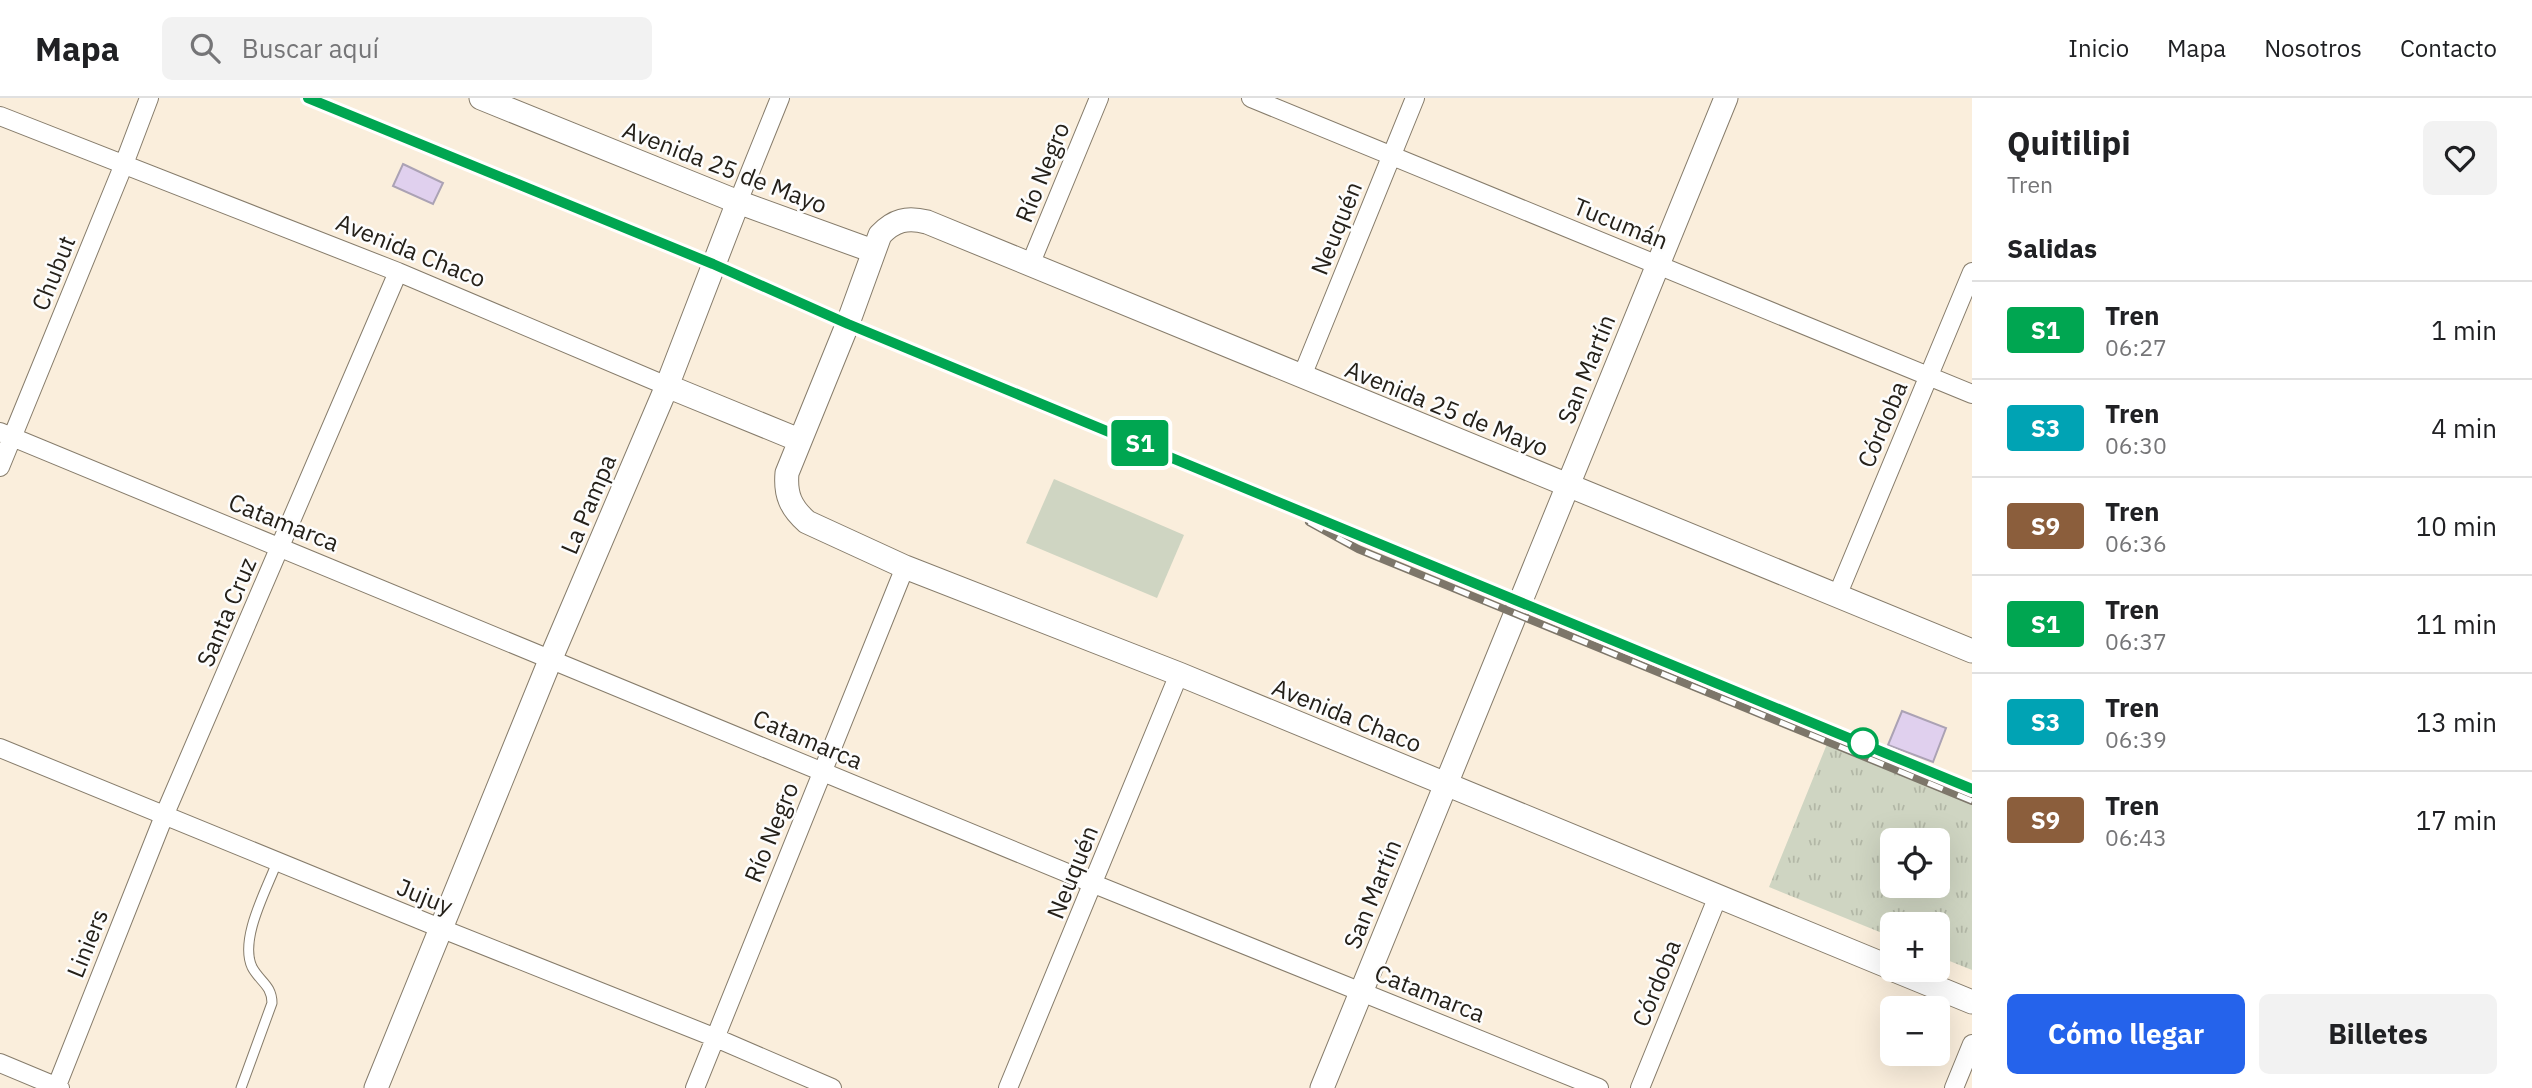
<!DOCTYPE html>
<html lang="es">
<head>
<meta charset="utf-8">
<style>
  body { margin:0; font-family:"IBM Plex Sans",sans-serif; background:#f2f2f2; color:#202124; height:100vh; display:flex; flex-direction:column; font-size:26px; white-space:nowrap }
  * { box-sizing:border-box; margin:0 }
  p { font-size:23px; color:#757577 }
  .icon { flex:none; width:38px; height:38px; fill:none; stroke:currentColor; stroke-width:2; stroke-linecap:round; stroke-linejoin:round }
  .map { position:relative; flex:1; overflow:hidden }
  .sheet { display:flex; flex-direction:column; background:#fff; width:560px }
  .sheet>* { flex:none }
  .badge { padding:0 14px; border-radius:5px; font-size:24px; line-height:46px }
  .tools { position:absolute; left:1880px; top:730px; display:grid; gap:14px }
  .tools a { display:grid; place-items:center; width:70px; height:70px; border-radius:10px; background:#fff; box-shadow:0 7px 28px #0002; font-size:35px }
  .map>.badge { position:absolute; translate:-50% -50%; box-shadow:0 0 0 4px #fff }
  h2 { padding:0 35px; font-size:26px; line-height:63px }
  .round { display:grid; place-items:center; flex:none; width:74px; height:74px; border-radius:10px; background:#f2f2f2 }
  .summary { display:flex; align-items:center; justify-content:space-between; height:119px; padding:0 35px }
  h1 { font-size:33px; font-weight:700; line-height:52px }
  .action { display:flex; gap:14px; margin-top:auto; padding:14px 35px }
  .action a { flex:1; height:80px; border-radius:10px; background:#2563eb; color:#fff; font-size:28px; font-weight:700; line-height:80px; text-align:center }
  .action a+a { background:#f2f2f2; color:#202124 }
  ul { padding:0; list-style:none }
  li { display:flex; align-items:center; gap:21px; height:98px; padding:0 35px; border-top:2px solid #e0e0e0 }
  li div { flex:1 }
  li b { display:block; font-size:26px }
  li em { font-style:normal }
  li .badge { min-width:77px; font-weight:700; text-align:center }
  header { display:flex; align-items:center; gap:42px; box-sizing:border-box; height:98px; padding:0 35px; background:#fff; border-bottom:2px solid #e0e0e0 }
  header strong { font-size:33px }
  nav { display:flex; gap:38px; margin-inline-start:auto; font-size:24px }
  .search { width:490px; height:63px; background:#f2f2f2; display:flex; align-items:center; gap:18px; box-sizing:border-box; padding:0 24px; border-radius:10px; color:#757577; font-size:26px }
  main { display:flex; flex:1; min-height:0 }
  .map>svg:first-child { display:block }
</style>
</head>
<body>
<header>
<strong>Mapa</strong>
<div class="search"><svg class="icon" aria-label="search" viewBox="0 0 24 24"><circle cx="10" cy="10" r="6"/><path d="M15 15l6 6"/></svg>Buscar aquí</div>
<nav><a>Inicio</a><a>Mapa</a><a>Nosotros</a><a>Contacto</a></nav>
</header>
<main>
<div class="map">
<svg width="1972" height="990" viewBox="0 0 1972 990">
  <defs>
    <pattern id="park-tufts" width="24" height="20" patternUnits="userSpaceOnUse" patternTransform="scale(1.75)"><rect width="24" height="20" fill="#cfd5c2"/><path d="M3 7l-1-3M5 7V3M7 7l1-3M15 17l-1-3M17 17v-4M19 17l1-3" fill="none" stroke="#b2b7a6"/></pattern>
  </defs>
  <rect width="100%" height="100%" fill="#faeedc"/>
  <path fill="#cfd5c2" d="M1054,381L1184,437L1157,500L1026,445Z"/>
  <path fill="url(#park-tufts)" fill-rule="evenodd" d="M1829,641L1972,698V872L1937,858V826H1892V839L1769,789ZM1892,742H1937V788H1892Z"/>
  <path fill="#e0d0ee" stroke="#aba2b4" stroke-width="2" d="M403,66L443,85L433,106L393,88Z
    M1902,613L1946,630L1933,664L1888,647Z"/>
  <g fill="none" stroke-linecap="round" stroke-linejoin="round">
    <g stroke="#867c6b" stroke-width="11">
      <path id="lane" d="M241,990L272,905C272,887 259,883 252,869C239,841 267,791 277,764"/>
    </g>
    <g stroke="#867c6b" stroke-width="20">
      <path id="street" d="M1251,0L1972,296
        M0,18L398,174L667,288
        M738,104L780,0
        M1030,167L1099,0
        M1302,278L1415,0
        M0,334L1094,786L1599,990
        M0,369L124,66L149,0
        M1837,498L1972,174
        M0,650L440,830L716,940L832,990
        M0,965L60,990
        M56,990L164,718L398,174
        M695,990L905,469
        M1008,990L1179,576
        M1640,990L1718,798
        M1954,990L1972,946"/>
    </g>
    <g stroke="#867c6b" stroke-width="25">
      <path id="secondary" d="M481,0L738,104L873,153
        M667,288L799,342
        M1892,870L1179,576L905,469L807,424C791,410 785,397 787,375L848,225L880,137C894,122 907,119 927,124L1972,553
        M1894,872L1972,904
        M376,990L551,560L667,288L738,104
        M1322,990L1726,0"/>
    </g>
    <use href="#lane" stroke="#fff" stroke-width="9"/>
    <use href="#street" stroke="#fff" stroke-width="18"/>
    <use href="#secondary" stroke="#fff" stroke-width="23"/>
    <g stroke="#7d766a" stroke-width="8">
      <path id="rail" d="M307,0L713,166L848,225L1972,691
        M1309,424L1358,451L1972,703"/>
    </g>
    <use href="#rail" stroke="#fdfdfd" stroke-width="5" stroke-dasharray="16" stroke-linecap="butt"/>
  </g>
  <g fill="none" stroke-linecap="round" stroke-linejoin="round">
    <g stroke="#fff" stroke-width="16">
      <path id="line" d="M308,0L713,166L848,226L1972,691"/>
    </g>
    <use href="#line" stroke="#00a651" stroke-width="10"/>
  </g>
  <circle fill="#fff" stroke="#00a651" stroke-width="3.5" cx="1863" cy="645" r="14"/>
  <g text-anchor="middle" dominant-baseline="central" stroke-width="5" stroke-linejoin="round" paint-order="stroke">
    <g font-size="24" fill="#242019" stroke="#fdfdfd">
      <text transform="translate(725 69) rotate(21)">Avenida 25 de Mayo</text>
      <text transform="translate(1042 74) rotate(-68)">Río Negro</text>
      <text transform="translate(1621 125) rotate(22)">Tucumán</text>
      <text transform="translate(1336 130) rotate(-68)">Neuquén</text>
      <text transform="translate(411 152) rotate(22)">Avenida Chaco</text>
      <text transform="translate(53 175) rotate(-68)">Chubut</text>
      <text transform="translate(1586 271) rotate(-68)">San Martín</text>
      <text transform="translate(1447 310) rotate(22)">Avenida 25 de Mayo</text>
      <text transform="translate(1882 326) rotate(-67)">Córdoba</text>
      <text transform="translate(588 406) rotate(-67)">La Pampa</text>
      <text transform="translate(284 424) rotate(22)">Catamarca</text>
      <text transform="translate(226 514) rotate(-67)">Santa Cruz</text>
      <text transform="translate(1347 617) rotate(22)">Avenida Chaco</text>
      <text transform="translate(808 641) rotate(23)">Catamarca</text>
      <text transform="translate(771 734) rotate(-68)">Río Negro</text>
      <text transform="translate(1072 774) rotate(-68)">Neuquén</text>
      <text transform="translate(1372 796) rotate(-68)">San Martín</text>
      <text transform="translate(425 798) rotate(22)">Jujuy</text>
      <text transform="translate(87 845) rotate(-68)">Liniers</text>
      <text transform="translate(1656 885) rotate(-68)">Córdoba</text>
      <text transform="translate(1430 895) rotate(22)">Catamarca</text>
    </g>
  </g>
</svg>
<div class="tools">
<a><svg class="icon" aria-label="locate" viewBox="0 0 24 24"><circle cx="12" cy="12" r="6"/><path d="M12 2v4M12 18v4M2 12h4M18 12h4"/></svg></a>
<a>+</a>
<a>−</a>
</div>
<b class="badge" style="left:1140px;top:345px;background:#00a651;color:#fff">S1</b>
</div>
<section class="sheet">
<div class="summary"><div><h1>Quitilipi</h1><p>Tren</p></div><a class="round"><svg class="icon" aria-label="heart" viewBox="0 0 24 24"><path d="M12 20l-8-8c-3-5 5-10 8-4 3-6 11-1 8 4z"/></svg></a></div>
<h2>Salidas</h2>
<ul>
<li><span class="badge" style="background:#00a651;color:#fff">S1</span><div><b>Tren</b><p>06:27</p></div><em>1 min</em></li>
<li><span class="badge" style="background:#00a3b4;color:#fff">S3</span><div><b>Tren</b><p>06:30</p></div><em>4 min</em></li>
<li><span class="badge" style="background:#8b5e3c;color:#fff">S9</span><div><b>Tren</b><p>06:36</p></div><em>10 min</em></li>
<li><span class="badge" style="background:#00a651;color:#fff">S1</span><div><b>Tren</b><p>06:37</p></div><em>11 min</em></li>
<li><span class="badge" style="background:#00a3b4;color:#fff">S3</span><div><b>Tren</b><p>06:39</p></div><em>13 min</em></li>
<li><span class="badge" style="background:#8b5e3c;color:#fff">S9</span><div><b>Tren</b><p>06:43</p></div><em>17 min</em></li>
</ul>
<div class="action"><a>Cómo llegar</a><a>Billetes</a></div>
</section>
</main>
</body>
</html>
